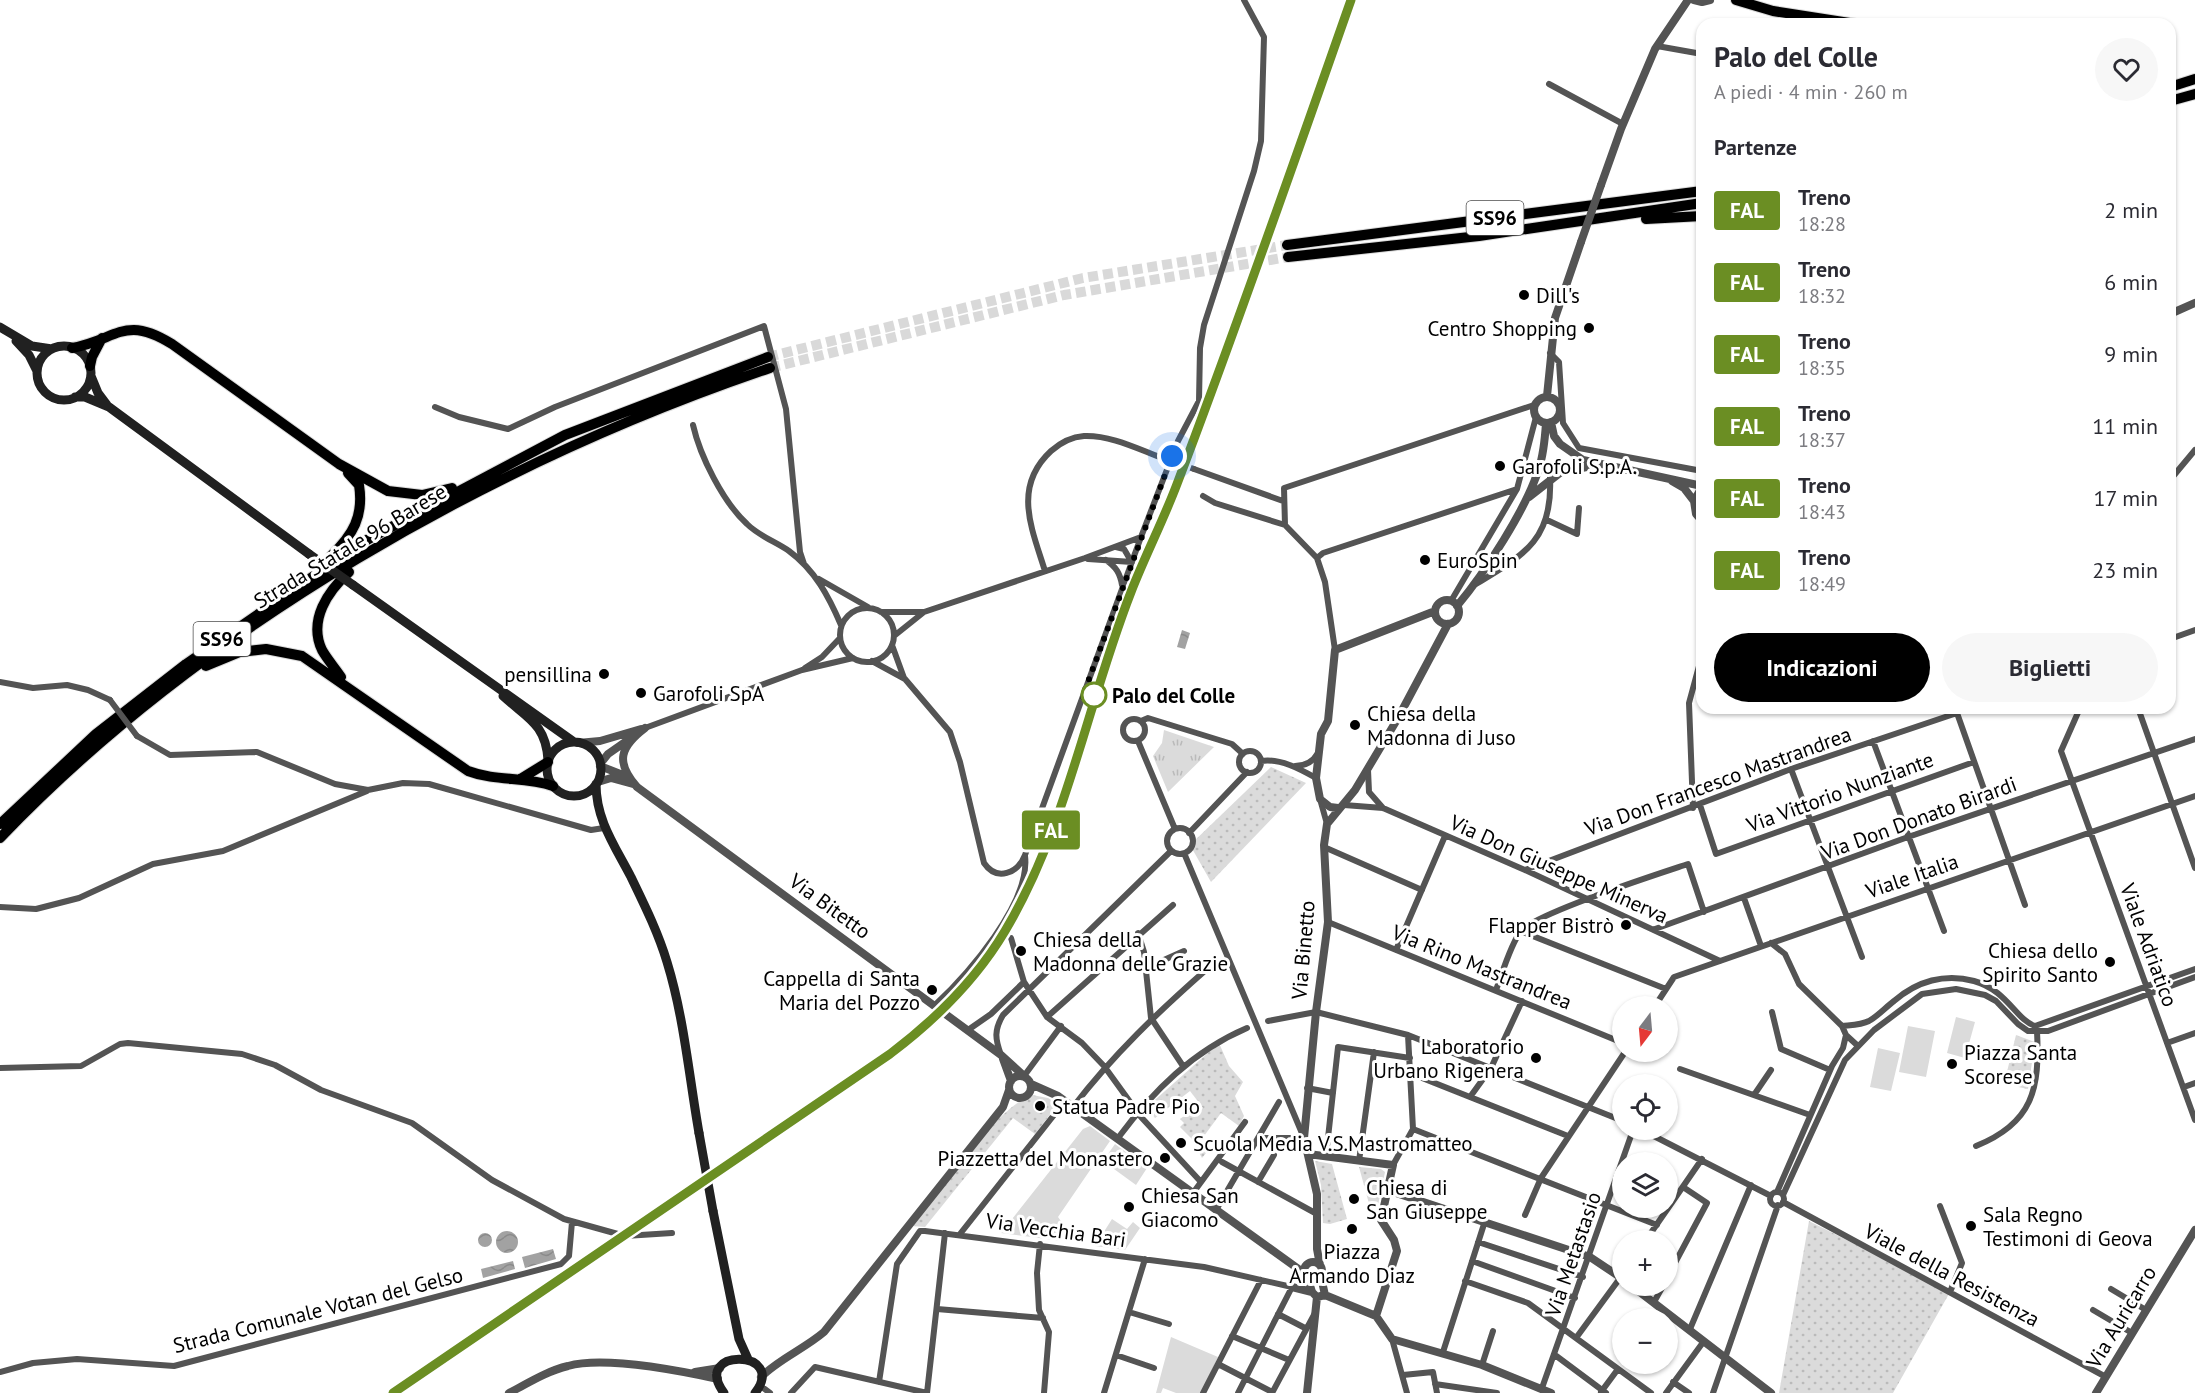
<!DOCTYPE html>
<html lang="it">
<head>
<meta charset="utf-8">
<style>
  body { margin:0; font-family:"PT Sans",sans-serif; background:#f7f7f7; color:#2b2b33; height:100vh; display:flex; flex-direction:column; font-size:22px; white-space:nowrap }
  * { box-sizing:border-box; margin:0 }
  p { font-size:20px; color:#7c7c81 }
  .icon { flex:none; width:33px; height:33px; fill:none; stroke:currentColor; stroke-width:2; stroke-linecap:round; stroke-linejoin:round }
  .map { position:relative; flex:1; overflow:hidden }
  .drawer { position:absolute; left:1696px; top:18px; width:480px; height:696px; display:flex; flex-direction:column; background:#fff; border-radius:18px; box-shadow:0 2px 4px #0004 }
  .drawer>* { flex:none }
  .badge { padding:0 12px; border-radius:4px; font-size:21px; line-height:39px }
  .needle { width:39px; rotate:196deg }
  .tools { position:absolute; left:1612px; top:996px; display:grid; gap:12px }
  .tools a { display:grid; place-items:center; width:66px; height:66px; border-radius:50%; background:#fff; box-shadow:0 2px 4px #0004; font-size:30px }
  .you { position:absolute; width:30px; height:30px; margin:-15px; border:4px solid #fff; border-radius:50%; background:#1a73e8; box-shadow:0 0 0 9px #1a73e833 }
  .map>.badge { position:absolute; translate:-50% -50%; box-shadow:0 0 0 3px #fff }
  h2 { padding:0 18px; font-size:22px; line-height:54px }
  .round { display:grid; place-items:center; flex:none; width:63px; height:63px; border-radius:32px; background:#f7f7f7 }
  .overview { display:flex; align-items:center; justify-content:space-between; height:102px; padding:0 18px }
  h1 { font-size:28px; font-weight:700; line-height:45px }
  .cta { display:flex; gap:12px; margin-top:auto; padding:12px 18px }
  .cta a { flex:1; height:69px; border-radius:36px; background:#000; color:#fff; font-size:24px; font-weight:700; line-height:69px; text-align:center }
  .cta a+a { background:#f7f7f7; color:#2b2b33 }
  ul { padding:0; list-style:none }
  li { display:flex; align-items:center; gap:18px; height:72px; padding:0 18px }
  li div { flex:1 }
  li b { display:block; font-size:22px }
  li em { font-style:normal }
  li .badge { min-width:66px; font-weight:700; text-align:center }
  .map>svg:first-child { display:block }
</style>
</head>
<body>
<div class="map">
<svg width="2195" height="1393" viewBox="0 0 2195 1393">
  <defs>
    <pattern id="grass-tufts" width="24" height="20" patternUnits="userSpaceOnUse" patternTransform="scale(1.5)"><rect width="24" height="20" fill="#dbdbdb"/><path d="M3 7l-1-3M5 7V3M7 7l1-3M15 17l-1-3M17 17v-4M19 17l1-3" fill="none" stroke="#bababa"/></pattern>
    <pattern id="park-dots" width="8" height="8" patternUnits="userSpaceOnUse" patternTransform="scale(1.5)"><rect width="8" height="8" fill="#dbdbdb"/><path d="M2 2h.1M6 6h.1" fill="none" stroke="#bababa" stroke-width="1.8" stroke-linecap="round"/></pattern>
    <pattern id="water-waves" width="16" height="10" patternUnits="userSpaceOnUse" patternTransform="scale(1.5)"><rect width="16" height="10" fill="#a2a2a2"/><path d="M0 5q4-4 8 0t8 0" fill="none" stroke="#8a8a8a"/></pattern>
  </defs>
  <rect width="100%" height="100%" fill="#fff"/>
  <path fill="url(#grass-tufts)" d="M1164,730L1214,747L1168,792L1153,756L1162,743Z"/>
  <path fill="url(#park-dots)" d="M1271,767L1306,783L1211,882L1190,845Z
    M2016,1035L2035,1042L2028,1089L2004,1084Z
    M1219,1043L1229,1066L1243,1082L1235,1096L1244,1116L1239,1126L1221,1113L1201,1140L1210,1148L1202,1158L1191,1138L1180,1127L1184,1123L1180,1119L1191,1111L1195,1115L1203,1108L1190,1091L1155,1118L1147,1107Z
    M1032,1095L1048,1098L1058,1104L1035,1134L1013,1118L925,1227L913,1226C939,1193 994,1109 1032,1095Z
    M1315,1161L1332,1164L1347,1219L1330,1224L1323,1223L1321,1185Z
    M1359,1167L1381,1169L1385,1172L1377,1210L1371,1211Z
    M1809,1221L1950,1292L1893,1393H1779Z"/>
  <path fill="#dbdbdb" d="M1956,1017L1975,1022L1965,1058L1947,1053Z
    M1908,1026L1935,1031L1926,1077L1899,1072Z
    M1878,1048L1900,1053L1891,1091L1870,1087Z
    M1090,1126L1110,1141L1058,1217L1066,1228L1062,1241L1001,1233L1083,1129Z
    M1115,1144L1147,1168L1136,1185L1103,1161Z
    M1112,1219L1127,1229L1133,1222L1140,1228L1125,1250L1095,1246Z
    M1171,1337L1218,1357L1201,1393H1176L1163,1388L1161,1393H1156Z"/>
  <path fill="url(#water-waves)" d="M1182,630L1190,633L1185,649L1177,647Z
    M496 1242a11 11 0 1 1 22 0a11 11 0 1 1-22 0Z
    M478 1240a7 7 0 1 1 14 0a7 7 0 1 1-14 0Z
    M553,1249L556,1259L525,1268L522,1257Z
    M513,1261L515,1269L483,1278L481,1269Z"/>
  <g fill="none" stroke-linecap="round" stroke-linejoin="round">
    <path stroke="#d9d9d9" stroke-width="10" stroke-dasharray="10 5" stroke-linecap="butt" d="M768,357L1083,278L1287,245
      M770,368L1064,295L1288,257"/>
    <g stroke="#dbdbdb" stroke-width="12">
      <path id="trunk" d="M1736,0L1773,11L1856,24
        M2170,87L2195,79
        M2170,101L2195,94
        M1646,219L1702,216
        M1287,245L1702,191
        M1288,257L1479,236L1702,203
        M72,348C117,340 124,314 172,344L339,464L388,491L422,495L452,488
        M90,366L92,357L102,338
        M331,556C353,535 364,516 359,485L348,473
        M206,666L240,652L266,649L302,656L468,771C497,782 525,776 553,786
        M341,677C335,668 327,659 322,650C308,620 328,591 349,572
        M522,778L548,762
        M0,824L96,734L186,664L363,542L565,435L768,357
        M0,838C203,626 493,462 770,368"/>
    </g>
    <path stroke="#545454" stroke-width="6" d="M1657,46L1702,54
      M1549,84L1623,124
      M1550,353L1559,362L1563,423L1579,448L1702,471
      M435,407L459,417L508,429L555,407L764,326L786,409L800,552L804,564
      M693,425C700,456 723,502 747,524C759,536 776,542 789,551C815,570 829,597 841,625
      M1194,469L1283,501
      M2170,480L2195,450
      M1203,496L1215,503L1285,525
      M1547,520L1577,534L1579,508
      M1116,547L1124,549L1131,561
      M1317,558L1323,553L1517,489
      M1088,559L1132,562
      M1106,560C1116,567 1120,573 1122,585
      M1045,571C1032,529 1012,487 1051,451C1060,443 1071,437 1084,436C1110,435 1136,448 1160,457
      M819,579L868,607
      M1476,584C1524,555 1553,540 1550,478
      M1451,601L1517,489L1536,417
      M840 635a27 27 0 1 1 54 0a27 27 0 1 1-54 0Z
      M881,612H923
      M894,636L924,612L1085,558L1141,537
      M2170,639L2195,630
      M892,645L904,678
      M1335,650L1325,582L1317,558L1285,525L1284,488L1534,405
      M872,661L905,679L950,732L960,762L984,863C997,882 1018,873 1025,855L1141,537L1178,441L1199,401L1200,348L1204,325L1254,171L1261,141L1264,37L1244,0
      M805,668L822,657L840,638
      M0,682L33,688L67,685L88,690L110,700
      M2080,708L2061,751L2195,1120
      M2138,708L2195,868
      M1123 730a11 11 0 1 1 22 0a11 11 0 1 1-22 0Z
      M1141,721L1148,718L1232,744L1243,754
      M645,728L802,670L853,658
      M137,736L170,755L257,752L335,784L368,790L403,783L429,784L591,830L604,828
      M1138,741L1175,829
      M1873,741L1944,931
      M1239 762a11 11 0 1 1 22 0a11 11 0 1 1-22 0Z
      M1261,761C1280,758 1300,769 1316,778
      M1295,766C1305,766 1313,762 1318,753
      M1791,769L1862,957
      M1368,770L1369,792L1383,808
      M1320,799L1327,824
      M1344,805L1383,808L1525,870L1720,961
      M1700,805L1716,854L1974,762
      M1693,808L1689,703L1702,655
      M1167 841a13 13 0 1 1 26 0a13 13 0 1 1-26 0Z
      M1189,833L1247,772
      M1324,847L1422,890
      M1184,853L1304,1138H1258
      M1525,870L1791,769L1957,713L2025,905
      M1744,898L1761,946
      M0,907L36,909L79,898L153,864L223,851L367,791
      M1328,922L1623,1043
      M1655,929L1908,837L2195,739
      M1520,931L1666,989
      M1138,933L1144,952L1151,1018L1183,1066
      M1011,938L1024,982L1047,1017L1082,1043L1104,1066L1141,1117L1201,1182
      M1771,943L1785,954
      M1396,950L1445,836
      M1785,954L1799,984L1842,1026L1846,1035L1858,1046
      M1146,968L1184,951
      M1496,990C1502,974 1511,943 1521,931C1536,913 1658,874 1688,864L1704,912
      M935,1005C967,975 1031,903 1025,856
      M1655,1006L1674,977L2195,796
      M1772,1012L1781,1049L1830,1070
      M1047,1017L1173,905
      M1268,1021L1316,1012L1408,1035L1623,1121
      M1842,1026C1851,1025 1861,1025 1869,1021C1878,1016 1886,1007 1894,1001C1917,981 1945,973 1974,981C2007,990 2016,1020 2035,1026L2195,969
      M968,1030L991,1014L1024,982
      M2037,1031H2048L2195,977
      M2167,1043L2195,1033
      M1001,1055C995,1039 994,1030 1003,1015L1171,851
      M0,1068L81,1066L120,1044L128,1043L242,1054L275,1065L321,1090L412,1123L492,1180L564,1219L625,1236L672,1233
      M1680,1069L1810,1115
      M1412,1074L1568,1136
      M1024,1076L1061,1026
      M2184,1087L2195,1083
      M1307,1088L1333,1093
      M1754,1095L1771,1070
      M1470,1097L1491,1068L1522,1001
      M1073,1107C1113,1055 1158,1012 1207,969
      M1413,1129L1657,1225
      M1642,1130L1771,1196
      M1118,1138C1153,1091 1193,1051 1247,1028
      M1326,1156L1338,1047L1410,1058
      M1359,1161L1374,1052
      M1222,1162L1317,1214
      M1393,1165L1413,1129L1408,1035
      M1258,1182L1274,1155
      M1777,1192L1832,1066L1843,1048L1846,1035
      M1770 1199a7 7 0 1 1 14 0a7 7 0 1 1-14 0Z
      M1193,1193L1245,1122
      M1783,1195L1845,1060L1874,1030L1922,994L1956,989L1985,995L1996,1001L2018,1024L2028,1031H2037C2040,1089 2033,1123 1976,1146
      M1783,1202L2106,1377
      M1940,1206L1962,1263L1950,1292
      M1216,1210L1279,1102
      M1525,1215L1541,1178L1625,1052
      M960,1234L1065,1101
      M1646,1240L1702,1159
      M1478,1242L1583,1277
      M1040,1244L1037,1273L1039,1310L1049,1332L1044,1393
      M1472,1261L1575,1298
      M1668,1276L1707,1203L1683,1187
      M1465,1281L1528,1303L1651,1393
      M2111,1289L2146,1310
      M1654,1302L1663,1286
      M937,1309L1043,1318
      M2093,1310L2132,1333
      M1129,1312L1169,1324
      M1278,1314L1305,1328
      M1690,1329L1751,1185
      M1232,1336L1289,1360
      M1576,1338L1623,1274
      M1392,1339L1407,1393
      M1443,1352L1485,1221
      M1116,1355L1154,1368
      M1555,1355L1606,1393
      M1218,1364L1272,1392
      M1482,1365L1493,1331
      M0,1372L33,1363L77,1359L174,1366L561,1264L569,1256L572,1222
      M1403,1375L1433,1372L1437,1393
      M760,1381L762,1387L770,1393
      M879,1382L897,1264L920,1231H925L1204,1267L1292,1287L1238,1393
      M1673,1382L1689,1393
      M1435,1384L1497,1393
      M1542,1388L1633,1130
      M1601,1392L1618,1369
      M791,1393L815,1367L927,1393
      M927,1393L945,1233
      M1104,1393L1145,1259
      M1203,1393L1261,1280
      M1272,1393L1315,1313
      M1666,1393L1704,1341
      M1713,1393L1778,1205"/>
    <path stroke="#545454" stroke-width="8" d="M1694,0L1702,2L1710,0
      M1601,185L1621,129L1655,49L1688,0
      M2170,314L2195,303
      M1547,396L1555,318L1581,242
      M1534 410a13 13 0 1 1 26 0a13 13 0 1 1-26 0Z
      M1551,422L1554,436L1560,444L1583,460L1702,486
      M1672,481L1684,488L1694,501
      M1702,487L1694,501L1696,514L1702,521
      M1529,497L1561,472L1592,466
      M1435 612a12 12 0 1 1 24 0a12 12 0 1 1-24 0Z
      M1457,606C1484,574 1527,508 1539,468C1544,453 1545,438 1546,423
      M645,728C620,747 615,762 637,787L1001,1055L1024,1076
      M578,743L600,741L641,729
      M600,764L608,754L628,740
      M600,766L628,777
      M598,782L611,778L633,784
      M1338,808L1330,807L1320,799L1316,778L1321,734L1328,721L1335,650L1435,611
      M1003,1059L1011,1081
      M1009 1087a11 11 0 1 1 22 0a11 11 0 1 1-22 0Z
      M1031,1084L1058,1096L1304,1273
      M1308,1154L1393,1165L1381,1220L1394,1240L1397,1251L1376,1316
      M1387,1190L1590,1257L1623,1279
      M1304 1271a9 9 0 1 1 18 0a9 9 0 1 1-18 0Z
      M1320,1265L1317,1249V1194L1304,1138L1316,1012L1328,922L1324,845L1327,824L1355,790L1398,718L1448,624
      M1308,1279L1312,1292L1317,1297L1325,1295L1321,1277
      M1632,1286L1771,1393
      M1292,1287L1312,1292
      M1325,1295L1376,1316L1392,1339L1482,1365L1551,1393
      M695,1372L720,1368
      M761,1377C779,1359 804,1349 824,1332L1003,1107L1009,1090
      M509,1393C528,1383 547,1371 568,1366C604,1356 681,1371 718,1379
      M1307,1393L1317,1297
      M2096,1393L2195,1230"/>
    <path stroke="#212121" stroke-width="9" d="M0,327L32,346L52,349
      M16,341L29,355L37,371
      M37 373a27 27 0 1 1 54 0a27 27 0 1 1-54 0Z
      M91,376L98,393L107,405
      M75,397H85L109,407L309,554
      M353,585L574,742
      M503,696C527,718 546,724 548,760
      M547 769a27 27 0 1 1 54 0a27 27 0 1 1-54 0Z
      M596,784C596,820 615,846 631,877C644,904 658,932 667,962C684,1017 689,1076 699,1133
      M713,1211L739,1339L748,1359
      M724,1393C690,1347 789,1349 755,1393"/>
    <use href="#trunk" stroke="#000" stroke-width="10"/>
    <g stroke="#000" stroke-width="4.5">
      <path id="rail" d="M393,1393L890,1055C935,1020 976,980 1005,931C1066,828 1086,708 1129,597C1144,559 1162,522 1177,484C1238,324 1294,162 1351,0"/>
    </g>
    <use href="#rail" stroke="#fff" stroke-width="2" stroke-dasharray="7" stroke-linecap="butt"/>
    <path stroke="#545454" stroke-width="6" d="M1160,457L1194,469
      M110,700L137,736"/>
    <path stroke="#545454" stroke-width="8" d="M1581,242L1601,185"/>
    <path stroke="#212121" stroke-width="9" d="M309,554L353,585
      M699,1133L713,1211"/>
  </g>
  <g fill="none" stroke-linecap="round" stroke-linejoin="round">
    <g stroke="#fff" stroke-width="14">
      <path id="line" d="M393,1393L890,1054C935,1020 976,980 1005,931C1067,827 1087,704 1131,592C1145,556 1163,521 1177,484C1238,324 1294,162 1351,0"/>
    </g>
    <use href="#line" stroke="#6b8e23" stroke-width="9"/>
    <path stroke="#000" stroke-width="6" stroke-dasharray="0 10.8" d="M1094,695L1082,698L1172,456"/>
  </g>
  <g fill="#000" stroke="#fff" stroke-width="2">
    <circle cx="1524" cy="295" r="6"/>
    <circle cx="1589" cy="328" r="6"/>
    <circle cx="1500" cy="466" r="6"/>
    <circle cx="1425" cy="560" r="6"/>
    <circle cx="604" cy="674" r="6"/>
    <circle cx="641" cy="693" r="6"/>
    <circle cx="1355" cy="725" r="6"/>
    <circle cx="1626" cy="925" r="6"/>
    <circle cx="1021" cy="951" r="6"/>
    <circle cx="2110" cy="962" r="6"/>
    <circle cx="932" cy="990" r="6"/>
    <circle cx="1536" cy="1058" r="6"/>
    <circle cx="1952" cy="1064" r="6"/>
    <circle cx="1040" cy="1106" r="6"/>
    <circle cx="1181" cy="1143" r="6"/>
    <circle cx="1165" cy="1158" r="6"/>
    <circle cx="1354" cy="1199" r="6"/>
    <circle cx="1129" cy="1207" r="6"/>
    <circle cx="1971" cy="1226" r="6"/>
    <circle cx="1352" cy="1229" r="6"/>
  </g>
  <circle fill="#fff" stroke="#6b8e23" stroke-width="3" cx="1094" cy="695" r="12"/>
  <g text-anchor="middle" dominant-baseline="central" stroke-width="6" stroke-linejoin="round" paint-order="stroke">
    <g fill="#fff" stroke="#4c4c4c" stroke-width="1.5">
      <rect x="1466.5" y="201" width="57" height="34" rx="4.5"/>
      <rect x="193.5" y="622" width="57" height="34" rx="4.5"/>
    </g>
    <g font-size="20" font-weight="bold" fill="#000">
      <text x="1495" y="218">SS96</text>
      <text x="222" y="639">SS96</text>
    </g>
    <g font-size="21" fill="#000" stroke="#fff" text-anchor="start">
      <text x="1536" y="295">Dill's</text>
      <text x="1577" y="328" text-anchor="end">Centro Shopping</text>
      <text x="1512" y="466">Garofoli S.p.A.</text>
      <text x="1437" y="560">EuroSpin</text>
      <text x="592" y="674" text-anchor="end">pensillina</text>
      <text x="653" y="693">Garofoli SpA</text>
      <text x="1367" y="713">Chiesa della<tspan x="1367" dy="24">Madonna di Juso</tspan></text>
      <text x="1614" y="925" text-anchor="end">Flapper Bistrò</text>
      <text x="1033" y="939">Chiesa della<tspan x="1033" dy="24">Madonna delle Grazie</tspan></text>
      <text x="2098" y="950" text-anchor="end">Chiesa dello<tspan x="2098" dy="24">Spirito Santo</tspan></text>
      <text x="920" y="978" text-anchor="end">Cappella di Santa<tspan x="920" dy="24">Maria del Pozzo</tspan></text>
      <text x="1524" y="1046" text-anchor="end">Laboratorio<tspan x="1524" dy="24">Urbano Rigenera</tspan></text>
      <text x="1964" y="1052">Piazza Santa<tspan x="1964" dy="24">Scorese</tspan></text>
      <text x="1052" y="1106">Statua Padre Pio</text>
      <text x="1193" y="1143">Scuola Media V.S.Mastromatteo</text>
      <text x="1153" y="1158" text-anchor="end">Piazzetta del Monastero</text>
      <text x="1366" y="1187">Chiesa di<tspan x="1366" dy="24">San Giuseppe</tspan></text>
      <text x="1141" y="1195">Chiesa San<tspan x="1141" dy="24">Giacomo</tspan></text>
      <text x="1983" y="1214">Sala Regno<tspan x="1983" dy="24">Testimoni di Geova</tspan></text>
      <text x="1352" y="1251" text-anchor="middle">Piazza<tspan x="1352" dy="24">Armando Diaz</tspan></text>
    </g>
    <g font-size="21" fill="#000" stroke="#fff">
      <text transform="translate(350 546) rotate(-31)">Strada Statale 96 Barese</text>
      <text transform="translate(1718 781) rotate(-20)">Via Don Francesco Mastrandrea</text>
      <text transform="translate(1840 792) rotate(-20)">Via Vittorio Nunziante</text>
      <text transform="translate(1919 818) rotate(-20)">Via Don Donato Birardi</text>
      <text transform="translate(1559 869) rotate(24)">Via Don Giuseppe Minerva</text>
      <text transform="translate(1912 876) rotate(-19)">Viale Italia</text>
      <text transform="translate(830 906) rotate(36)">Via Bitetto</text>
      <text transform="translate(2149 945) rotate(70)">Viale Adriatico</text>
      <text transform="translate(1303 950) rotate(-85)">Via Binetto</text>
      <text transform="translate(1482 967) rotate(22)">Via Rino Mastrandrea</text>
      <text transform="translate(1056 1230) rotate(8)">Via Vecchia Bari</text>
      <text transform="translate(1573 1254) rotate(-71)">Via Metastasio</text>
      <text transform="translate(1952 1275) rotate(28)">Viale della Resistenza</text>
      <text transform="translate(318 1310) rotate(-14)">Strada Comunale Votan del Gelso</text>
      <text transform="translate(2121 1317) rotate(-59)">Via Auricarro</text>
    </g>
    <g font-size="21" font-weight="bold" fill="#000" stroke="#fff" text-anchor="start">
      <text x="1112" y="695">Palo del Colle</text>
    </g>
  </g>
</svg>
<div class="tools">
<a><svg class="needle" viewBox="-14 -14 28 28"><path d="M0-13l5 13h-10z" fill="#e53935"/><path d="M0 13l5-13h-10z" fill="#7c7c81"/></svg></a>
<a><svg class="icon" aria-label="locate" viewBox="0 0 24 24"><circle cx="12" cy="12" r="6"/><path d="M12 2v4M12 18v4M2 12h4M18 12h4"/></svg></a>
<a><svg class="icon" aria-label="layers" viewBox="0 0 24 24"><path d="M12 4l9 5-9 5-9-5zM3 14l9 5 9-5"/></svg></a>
<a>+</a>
<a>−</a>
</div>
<div class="you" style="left:1172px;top:456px"></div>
<b class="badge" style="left:1051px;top:830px;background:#6b8e23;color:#fff">FAL</b>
<section class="drawer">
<div class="overview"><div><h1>Palo del Colle</h1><p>A piedi · 4 min · 260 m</p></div><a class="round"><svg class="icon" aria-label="heart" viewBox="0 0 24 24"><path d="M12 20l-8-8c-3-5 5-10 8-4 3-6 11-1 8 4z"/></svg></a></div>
<h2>Partenze</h2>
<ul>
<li><span class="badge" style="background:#6b8e23;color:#fff">FAL</span><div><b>Treno</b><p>18:28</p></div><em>2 min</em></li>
<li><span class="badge" style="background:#6b8e23;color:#fff">FAL</span><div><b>Treno</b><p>18:32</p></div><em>6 min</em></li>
<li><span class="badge" style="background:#6b8e23;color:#fff">FAL</span><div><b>Treno</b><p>18:35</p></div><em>9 min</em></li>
<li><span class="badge" style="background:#6b8e23;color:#fff">FAL</span><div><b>Treno</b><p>18:37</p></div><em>11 min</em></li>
<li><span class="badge" style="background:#6b8e23;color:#fff">FAL</span><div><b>Treno</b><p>18:43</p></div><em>17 min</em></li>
<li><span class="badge" style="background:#6b8e23;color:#fff">FAL</span><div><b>Treno</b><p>18:49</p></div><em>23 min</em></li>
</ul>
<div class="cta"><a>Indicazioni</a><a>Biglietti</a></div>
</section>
</div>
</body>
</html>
